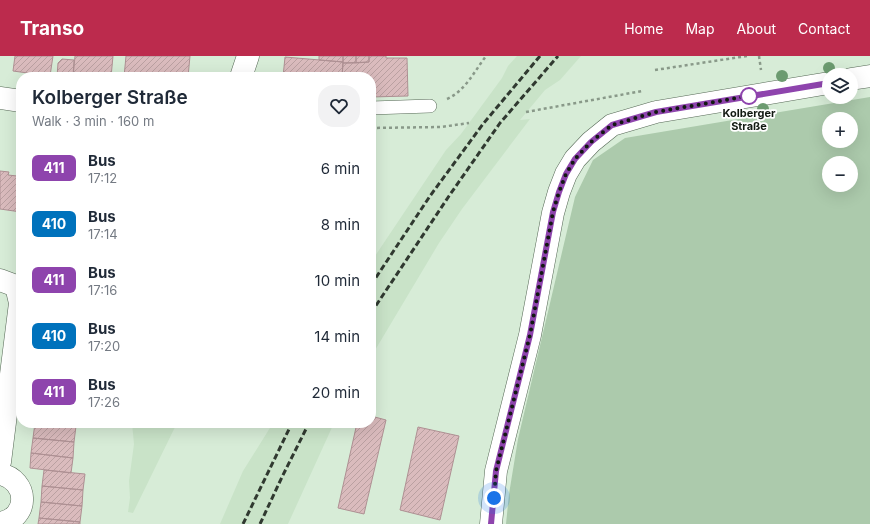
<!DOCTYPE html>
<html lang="en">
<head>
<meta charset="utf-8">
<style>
  body { margin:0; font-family:Inter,sans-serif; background:#f2f2f3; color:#1f2937; height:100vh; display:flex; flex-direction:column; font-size:15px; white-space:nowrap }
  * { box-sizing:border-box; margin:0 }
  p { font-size:13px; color:#747a83 }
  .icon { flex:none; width:22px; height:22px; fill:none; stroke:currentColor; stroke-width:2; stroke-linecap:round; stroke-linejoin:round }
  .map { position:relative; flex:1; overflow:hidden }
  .side { position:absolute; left:16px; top:16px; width:360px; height:356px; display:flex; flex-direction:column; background:#fff; border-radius:16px; box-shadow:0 4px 16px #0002 }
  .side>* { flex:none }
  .badge { padding:0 8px; border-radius:6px; font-size:14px; line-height:26px }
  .buttons { position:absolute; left:822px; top:12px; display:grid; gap:8px }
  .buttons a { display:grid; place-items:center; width:36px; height:36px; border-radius:50%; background:#fff; box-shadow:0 4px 16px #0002; font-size:20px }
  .you { position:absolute; width:20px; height:20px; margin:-10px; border:3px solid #fff; border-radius:50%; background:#1a73e8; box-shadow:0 0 0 6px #1a73e833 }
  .map>.badge { position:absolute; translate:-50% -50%; box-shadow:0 0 0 2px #fff }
  .round { display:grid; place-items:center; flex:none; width:42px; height:42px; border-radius:16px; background:#f2f2f3 }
  .headline { display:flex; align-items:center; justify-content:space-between; height:68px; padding:0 16px }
  h1 { font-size:19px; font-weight:600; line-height:30px }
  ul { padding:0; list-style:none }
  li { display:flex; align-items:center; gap:12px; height:56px; padding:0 16px }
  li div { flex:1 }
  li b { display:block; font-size:15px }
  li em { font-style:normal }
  li .badge { min-width:44px; font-weight:700; text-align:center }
  header { display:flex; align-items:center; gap:24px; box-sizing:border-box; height:56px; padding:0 20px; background:#bc2b4d; color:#fff }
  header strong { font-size:19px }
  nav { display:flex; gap:22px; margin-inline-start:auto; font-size:14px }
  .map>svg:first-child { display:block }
</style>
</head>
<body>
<header>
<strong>Transo</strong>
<nav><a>Home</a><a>Map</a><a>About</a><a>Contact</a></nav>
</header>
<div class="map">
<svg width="870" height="468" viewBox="0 0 870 468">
  <defs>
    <pattern id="building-hatch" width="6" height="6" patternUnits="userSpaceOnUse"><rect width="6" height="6" fill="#dabbbd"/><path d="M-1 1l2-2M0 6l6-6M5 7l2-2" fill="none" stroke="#baa0a1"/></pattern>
  </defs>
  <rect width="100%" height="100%" fill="#d7ecd7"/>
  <path fill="#c9e3c8" d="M517,0H581L560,24L545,34L520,64L530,63L462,153L439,187L371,301V206L446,94L461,78L502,22L508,10Z
    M132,367H177L133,457L128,456L130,442L129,425L134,388Z
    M273,367H334L288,468H220L243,415Z"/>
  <path fill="#accaac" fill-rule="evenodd" d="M870,41V468H506L509,438L518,383L575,141L593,104L625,82ZM829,63H851V85H829ZM829,107H851V129H829Z"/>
  <path fill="url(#building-hatch)" stroke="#ae9093" d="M15,0H53L50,20L13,15Z
    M75,0H113L111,21H73Z
    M126,0H190L188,21H124Z
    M319,0H343V6L319,4Z
    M343,0H356V7H343Z
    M356,0H369V6L356,7Z
    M369,0H386V2H407L408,40L371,41V21H342L343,7L369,6Z
    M285,1L343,6L342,21H283Z
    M62,3L74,4L73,21H57L58,7Z
    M0,115L9,116L8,119L17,120V117L21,118V156L0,153Z
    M371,360L386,364L364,458L338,452L357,367H371Z
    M35,367L76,370L74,386L33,382Z
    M45,367H76V370Z
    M418,371L459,380L440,464L400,454Z
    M33,382L74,386L73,402L31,397Z
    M31,397L73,402L71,417L30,412Z
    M44,414L85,418L83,434L42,430Z
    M42,430L83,434L82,450L41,446Z
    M41,446L82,450L80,466L39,462Z
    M39,462L80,466V468H38Z"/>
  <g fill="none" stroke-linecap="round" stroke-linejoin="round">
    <g stroke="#566956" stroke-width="14">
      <path id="service" d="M371,52L430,50"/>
    </g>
    <g stroke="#566956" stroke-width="23">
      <path id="minor" d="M241,21L248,0
        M851,23L870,20
        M0,42L21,45
        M0,224L16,230L20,247L0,406
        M0,418C29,424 30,462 0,467
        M491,468L496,415L530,279L553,157L559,136L566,118L575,103L591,86L612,69L656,56L829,27"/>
    </g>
    <path stroke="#899989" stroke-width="2.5" stroke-dasharray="3 3" stroke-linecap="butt" d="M759,0L761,14
      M655,14L747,0
      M447,43C465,35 474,16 486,0
      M526,56L642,35
      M371,72L441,71L469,67"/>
    <use href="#service" stroke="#fff" stroke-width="13"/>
    <use href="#minor" stroke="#fff" stroke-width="22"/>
    <path stroke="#303930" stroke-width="3" stroke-dasharray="6 3" stroke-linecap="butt" d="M371,229L430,140L483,68L540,0
      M371,257L449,140L500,67L558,0
      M243,468L292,367
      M260,468L282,421L309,367"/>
  </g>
  <g fill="#6c9b70">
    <circle cx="829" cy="12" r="6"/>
    <circle cx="782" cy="20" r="6"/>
    <circle cx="763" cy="53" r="6"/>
  </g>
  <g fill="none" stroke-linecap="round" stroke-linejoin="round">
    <g stroke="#fff" stroke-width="9">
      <path id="line" d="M491,468L496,415L530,279L553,156L559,136L566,118L575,103L591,86L612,69L656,56L829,27"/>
    </g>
    <use href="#line" stroke="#8e44ad" stroke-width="6"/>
    <path stroke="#121912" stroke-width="4" stroke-dasharray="0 7.2" d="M494,442L496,415L530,279L553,156L559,136L566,118L575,103L591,86L612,69L656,56L749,40"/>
  </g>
  <circle fill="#fff" stroke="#8e44ad" stroke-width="2" cx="749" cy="40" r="8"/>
  <g text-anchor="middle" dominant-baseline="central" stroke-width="3.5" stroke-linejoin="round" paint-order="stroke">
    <g font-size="11" font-weight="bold" fill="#121912" stroke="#fff">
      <text x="749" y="57">Kolberger<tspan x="749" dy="13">Straße</tspan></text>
    </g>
  </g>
</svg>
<div class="buttons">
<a><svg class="icon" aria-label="layers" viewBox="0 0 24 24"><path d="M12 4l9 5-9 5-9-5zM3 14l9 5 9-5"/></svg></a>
<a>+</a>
<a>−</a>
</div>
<div class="you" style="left:494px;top:442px"></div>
<section class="side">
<div class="headline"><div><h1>Kolberger Straße</h1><p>Walk · 3 min · 160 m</p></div><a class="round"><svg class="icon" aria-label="heart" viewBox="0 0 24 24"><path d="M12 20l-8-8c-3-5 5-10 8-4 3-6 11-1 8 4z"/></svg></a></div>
<ul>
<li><span class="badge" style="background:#8e44ad;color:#fff">411</span><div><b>Bus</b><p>17:12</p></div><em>6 min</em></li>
<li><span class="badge" style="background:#0072bc;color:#fff">410</span><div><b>Bus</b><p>17:14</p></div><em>8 min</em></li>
<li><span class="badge" style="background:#8e44ad;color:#fff">411</span><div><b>Bus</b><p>17:16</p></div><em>10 min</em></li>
<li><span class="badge" style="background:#0072bc;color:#fff">410</span><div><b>Bus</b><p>17:20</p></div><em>14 min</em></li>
<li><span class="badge" style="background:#8e44ad;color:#fff">411</span><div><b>Bus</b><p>17:26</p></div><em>20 min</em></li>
</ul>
</section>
</div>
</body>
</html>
